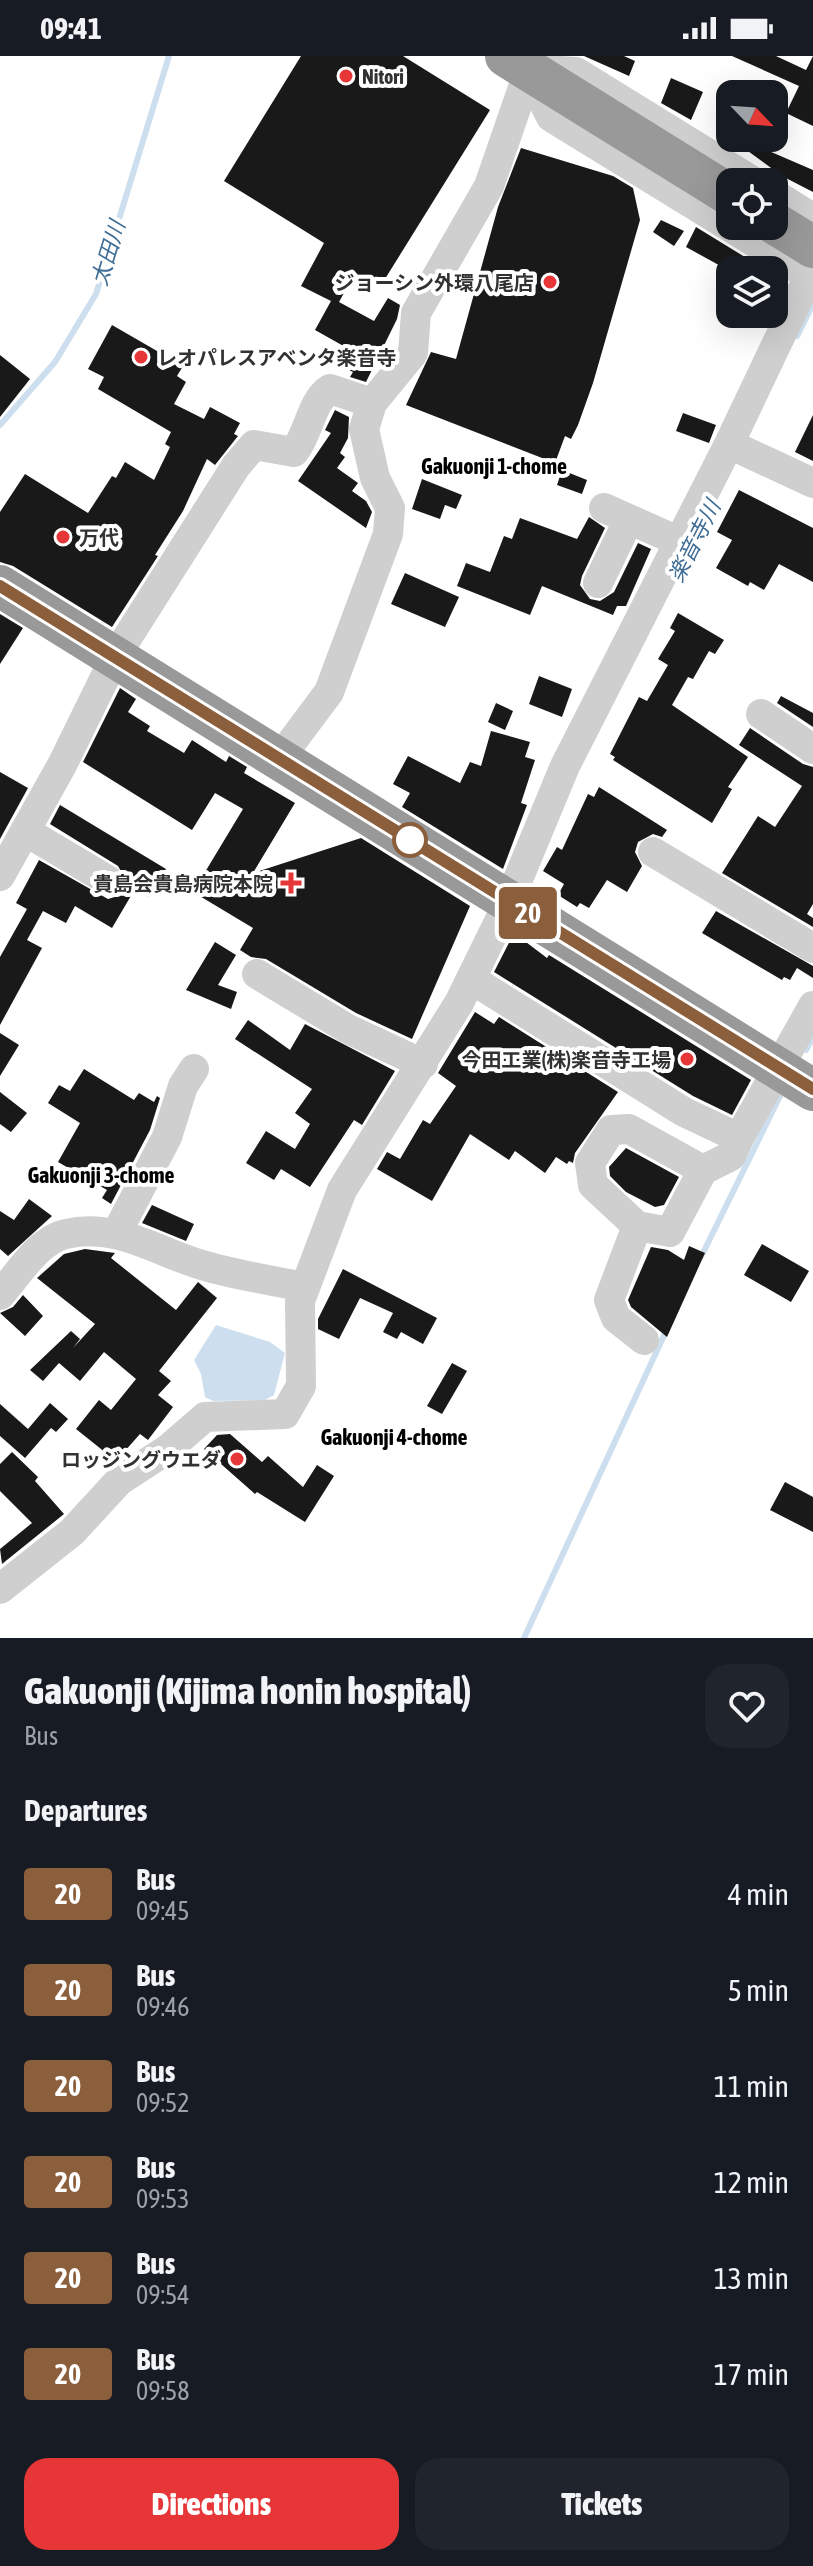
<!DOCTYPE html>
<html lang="en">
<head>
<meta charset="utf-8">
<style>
  body { margin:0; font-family:"Asap Condensed","Noto Sans JP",sans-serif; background:#20242c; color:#f1f3f6; height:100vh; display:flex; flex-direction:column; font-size:30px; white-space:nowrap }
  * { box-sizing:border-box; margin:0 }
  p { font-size:26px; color:#9ea1a6 }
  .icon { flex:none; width:44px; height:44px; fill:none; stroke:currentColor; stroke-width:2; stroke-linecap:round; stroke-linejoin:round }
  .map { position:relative; height:1582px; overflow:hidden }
  .side { display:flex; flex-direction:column; background:#171b24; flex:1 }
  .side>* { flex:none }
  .badge { padding:0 16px; border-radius:6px; font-size:28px; line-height:52px }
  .needle { width:52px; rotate:115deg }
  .tools { position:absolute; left:716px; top:24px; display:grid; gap:16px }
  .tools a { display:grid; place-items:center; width:72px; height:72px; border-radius:16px; background:#171b24; box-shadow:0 8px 32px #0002; font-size:40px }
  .map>.badge { position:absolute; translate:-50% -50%; box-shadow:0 0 0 4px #fff }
  h2 { padding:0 24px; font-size:30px; line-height:72px }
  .round { display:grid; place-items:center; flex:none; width:84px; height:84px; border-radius:24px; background:#20242c }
  .headline { display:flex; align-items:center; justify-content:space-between; height:136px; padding:0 24px }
  h1 { font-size:38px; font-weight:800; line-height:60px }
  .cta { display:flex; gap:16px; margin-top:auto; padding:16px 24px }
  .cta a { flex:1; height:92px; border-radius:24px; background:#e63637; color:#fff; font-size:32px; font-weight:800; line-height:92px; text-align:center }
  .cta a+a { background:#20242c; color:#f1f3f6 }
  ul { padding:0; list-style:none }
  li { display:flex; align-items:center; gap:24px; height:96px; padding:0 24px }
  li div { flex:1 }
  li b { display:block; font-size:30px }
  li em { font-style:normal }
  li .badge { min-width:88px; font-weight:700; text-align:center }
  .status { display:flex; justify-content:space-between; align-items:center; height:56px; padding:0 40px; background:#171b24; direction:ltr }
  .status svg { height:22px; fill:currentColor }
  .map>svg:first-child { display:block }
</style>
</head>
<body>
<div class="status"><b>09:41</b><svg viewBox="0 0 49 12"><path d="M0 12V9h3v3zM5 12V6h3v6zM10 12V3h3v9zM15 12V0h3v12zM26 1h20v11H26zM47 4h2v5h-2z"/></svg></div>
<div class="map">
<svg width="813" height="1582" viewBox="0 0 813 1582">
  <rect width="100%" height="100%" fill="#fff"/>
  <path fill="#cddfee" d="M216,1269L270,1286L285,1297L274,1339L265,1344L213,1345L205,1341L201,1318L194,1304Z"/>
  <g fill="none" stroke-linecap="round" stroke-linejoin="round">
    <path stroke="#cddfee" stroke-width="6" d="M797,280L813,248
      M0,369L55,306L96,238L169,0
      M806,994L813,982
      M701,1201L784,1032
      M524,1582L667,1273"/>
  </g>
  <path fill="#191919" d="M301,0H403L490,54L380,231L355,217L339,246L374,265L388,242L400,249L397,263L366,326L350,321L353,316L338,309L347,292L315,274L331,245L301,230L324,187L224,125Z
    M584,0H624L635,5L629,20Z
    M732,0H776L806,14L813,0V70L786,57L799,30Z
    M671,22L703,36L691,64L661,47Z
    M739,82L813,114V136L782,120L737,87Z
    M521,92L613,120L633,132L640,164L593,327L578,369L571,383L565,380L555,407L406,349L431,296L456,303L498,151Z
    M661,164L684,175L674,190L653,176Z
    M696,171L766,214H741L729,207L726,213L686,191Z
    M112,269L183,310L177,320L186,326L174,348L204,363L210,351L240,367L234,378L238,380L215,409L207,403L183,455L155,499L158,500L112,571L13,510L0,506V456L25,418L88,457L112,420L116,422L125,406L154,424L170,391L165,388L171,376L98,333L104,321L88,313Z
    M0,299L30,323L0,361Z
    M335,354L349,361L348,382L340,397L345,401L337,412L358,427L352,435L366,445L372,456L366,472L298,425L331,377L325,374Z
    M683,357L716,369L709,387L676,375Z
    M813,359V405L795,396Z
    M562,414L587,424L582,438L557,429Z
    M422,423L462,439L456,453L445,449L440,463L412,453Z
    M739,434L813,472V526L779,508L764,534L750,526L748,530L716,512L732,484L717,476Z
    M589,461L605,472L582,520L580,529L590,543L600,545L614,536L638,487L651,493L626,550H617L613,559L542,530L530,559L457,530L466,507L490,516L504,480L512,483L520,462L577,483Z
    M405,517L459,541L445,571L391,548Z
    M678,557L724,584L715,598L709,595L693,623L688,621L672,649L748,701L728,731L732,733L712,767L613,704L615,701L610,698L639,641L647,645L668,609L658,603L675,575L670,572Z
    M0,558L23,572L0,608Z
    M539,620L572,633L562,661L529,648Z
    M120,632L136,643L128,656L150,670L147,675L184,697L192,684L226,706L229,700L247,711L244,717L295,747L253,817L361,782L470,850L412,983L356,957L266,903L251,901L240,894L253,872L193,836L243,753L215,737L192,774L83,706Z
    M781,640L813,657V671L777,647Z
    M496,647L513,655L505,674L488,666Z
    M750,672L803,708L813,711V848L807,858L813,862V871L722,817L758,760L775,771L802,730L739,689Z
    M491,675L530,686L525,701L535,704L521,747L527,749L503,813L402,751L410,737L393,728L408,700L460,727L470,706L481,710Z
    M0,716L28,732L0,783Z
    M599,731L667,774L662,781L653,778L638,786L635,796L642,810L627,836L607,824L589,852L580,847L577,851L558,839L564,828L543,815L557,791L562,794L588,738L594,741Z
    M60,749L166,813L149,841L135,833L112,872L75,850L66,867L43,855L27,884L42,892L0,969V901L27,853L16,847L39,804L108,843L118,840L127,826L118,810L50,768Z
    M716,855L813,910V922L797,912L790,924L784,921L782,924L702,877Z
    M514,877L547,902L549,899L751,1024L732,1059L693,1040L494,916Z
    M215,886L236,899L218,929L237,936L231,953L186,934Z
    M475,956L494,968L499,961L618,1036L575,1097L573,1107L569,1105L567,1108L556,1101L545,1117L515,1095L509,1104L470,1078L432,1145L377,1113L387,1096L400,1103L423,1064L430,1068L456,1030L438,1017Z
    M248,964L290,994L305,968L395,1015L362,1069L354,1064L310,1131L281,1113L274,1124L246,1107L266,1075L295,1093L310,1068L295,1057L312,1033L235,983Z
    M0,977L19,989L0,1020Z
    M84,1013L134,1044L139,1037L154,1046L157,1040L160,1042L150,1074L111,1148L102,1142L107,1134L58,1106L80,1067L48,1047L59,1029L70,1035Z
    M0,1036L27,1057L11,1076L0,1068Z
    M626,1092L679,1121L664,1149L655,1151L626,1136L610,1120L609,1111Z
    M29,1143L52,1160L8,1200L0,1193V1155L14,1164Z
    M152,1149L194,1168L186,1185L142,1167Z
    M762,1188L809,1215L791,1246L744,1219Z
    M689,1190L705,1197L667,1281L631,1251L628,1244L651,1191L668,1194L684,1204Z
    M85,1193L115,1197L111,1202L176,1254L198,1226L217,1242L159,1315L171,1325L158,1339L173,1351L148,1384L140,1378L116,1405L76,1373L99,1344L111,1354L136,1323L104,1296L80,1325L59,1307L43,1325L30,1314L71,1275L80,1283L73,1292L95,1268L37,1222L64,1198Z
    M343,1213L437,1262L423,1288L401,1276L397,1283L383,1276L393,1257L360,1242L339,1283L318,1273V1263Z
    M23,1239L43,1260L25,1280L0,1257L13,1251Z
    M452,1307L467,1315L442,1358L427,1350Z
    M50,1347L68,1363L56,1376L51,1372L25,1402L0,1380V1348L28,1373Z
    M230,1378L262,1406L268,1400L303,1431L317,1409L334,1420L305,1466L257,1436L255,1438L204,1393L217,1379Z
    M12,1396L38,1421L35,1425L64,1458L2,1508L0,1493L32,1467L0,1435V1408Z
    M785,1426L813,1441V1476L770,1454Z"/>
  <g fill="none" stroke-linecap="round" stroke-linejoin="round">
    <path stroke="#cfcfcf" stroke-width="30" d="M529,13L576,16L754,126
      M528,15L551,61L813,222
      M774,138L813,162
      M729,388L813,427
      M604,452L678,485
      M598,527L629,463
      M761,658L813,693
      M279,703L329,636L388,478L390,452L375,422L364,373L372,347L413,297L416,257L489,130L534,0
      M25,775L109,825
      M653,796L813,892
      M0,820L62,709L115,601L236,410L254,389L294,396C309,378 311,345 330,333L372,347
      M257,918L348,973L423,1008
      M471,923L684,1056L739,1082L813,950
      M703,1114L670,1176L637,1170L593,1129L590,1107L611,1074L629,1073L703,1114L731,1100L739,1082
      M637,1170L609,1244L616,1262L644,1284
      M116,1178L167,1081L183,1030L194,1013
      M0,1239C18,1219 38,1184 66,1178C116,1166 157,1196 202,1209C235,1219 270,1224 304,1231
      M0,1533L72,1476L119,1425L168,1393L205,1361L285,1358L301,1330L300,1245L342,1134L459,947L509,845L565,710L729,388L809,220"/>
    <path stroke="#999" stroke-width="42" d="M506,0L730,139
      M774,167L813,191
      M0,530L813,1034"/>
  </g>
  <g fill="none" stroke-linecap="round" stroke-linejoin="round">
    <g stroke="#fff" stroke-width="18">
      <path id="line" d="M0,530L813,1033"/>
    </g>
    <use href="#line" stroke="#8b5e3c" stroke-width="12"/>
  </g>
  <g fill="#e63637" stroke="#fff" stroke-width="3">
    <circle cx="346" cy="20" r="8"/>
    <circle cx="550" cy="226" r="8"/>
    <circle cx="141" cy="301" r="8"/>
    <circle cx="63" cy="481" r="8"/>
    <path d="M287 815h8v8h8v8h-8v8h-8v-8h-8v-8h8z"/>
    <circle cx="687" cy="1003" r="8"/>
    <circle cx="237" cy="1403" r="8"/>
  </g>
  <circle fill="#fff" stroke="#8b5e3c" stroke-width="4" cx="410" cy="784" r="16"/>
  <g text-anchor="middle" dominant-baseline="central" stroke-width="8" stroke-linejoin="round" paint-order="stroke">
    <g font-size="20" font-weight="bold" fill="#323232" stroke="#fff" text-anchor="end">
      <text x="362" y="20" text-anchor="start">Nitori</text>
      <text x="534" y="226">ジョーシン外環八尾店</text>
      <text x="157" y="301" text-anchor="start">レオパレスアベンタ楽音寺</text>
      <text x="79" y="481" text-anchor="start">万代</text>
      <text x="273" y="827">貴島会貴島病院本院</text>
      <text x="671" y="1003">今田工業(株)楽音寺工場</text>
      <text x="221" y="1403">ロッジングウエダ</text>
    </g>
    <g font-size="22" font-style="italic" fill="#3e6d96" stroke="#fff">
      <text transform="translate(108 197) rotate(-73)">太田川</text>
      <text transform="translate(694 485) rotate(-63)">楽音寺川</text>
    </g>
    <g font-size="22" font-weight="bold" fill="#000" stroke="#fff">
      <text x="494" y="410">Gakuonji 1-chome</text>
      <text x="101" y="1119">Gakuonji 3-chome</text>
      <text x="394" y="1381">Gakuonji 4-chome</text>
    </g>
  </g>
</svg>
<div class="tools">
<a><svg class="needle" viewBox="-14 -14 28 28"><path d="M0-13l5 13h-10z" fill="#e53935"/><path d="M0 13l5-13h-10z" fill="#9ea1a6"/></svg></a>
<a><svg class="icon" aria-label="locate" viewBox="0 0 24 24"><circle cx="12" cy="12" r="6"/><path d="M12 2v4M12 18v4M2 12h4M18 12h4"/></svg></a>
<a><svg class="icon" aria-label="layers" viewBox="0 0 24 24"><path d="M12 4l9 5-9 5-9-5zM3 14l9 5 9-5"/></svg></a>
</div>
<b class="badge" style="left:528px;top:857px;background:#8b5e3c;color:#fff">20</b>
</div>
<section class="side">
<div class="headline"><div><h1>Gakuonji (Kijima honin hospital)</h1><p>Bus</p></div><a class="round"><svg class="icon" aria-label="heart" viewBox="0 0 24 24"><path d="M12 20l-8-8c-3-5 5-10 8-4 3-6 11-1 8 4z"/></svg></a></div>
<h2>Departures</h2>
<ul>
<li><span class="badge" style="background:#8b5e3c;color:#fff">20</span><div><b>Bus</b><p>09:45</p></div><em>4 min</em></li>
<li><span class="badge" style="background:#8b5e3c;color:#fff">20</span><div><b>Bus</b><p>09:46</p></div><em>5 min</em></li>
<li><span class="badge" style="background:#8b5e3c;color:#fff">20</span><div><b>Bus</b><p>09:52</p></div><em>11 min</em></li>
<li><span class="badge" style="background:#8b5e3c;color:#fff">20</span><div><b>Bus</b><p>09:53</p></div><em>12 min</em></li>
<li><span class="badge" style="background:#8b5e3c;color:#fff">20</span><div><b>Bus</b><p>09:54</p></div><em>13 min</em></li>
<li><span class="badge" style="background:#8b5e3c;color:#fff">20</span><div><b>Bus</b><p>09:58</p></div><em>17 min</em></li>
</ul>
<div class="cta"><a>Directions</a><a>Tickets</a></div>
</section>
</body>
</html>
